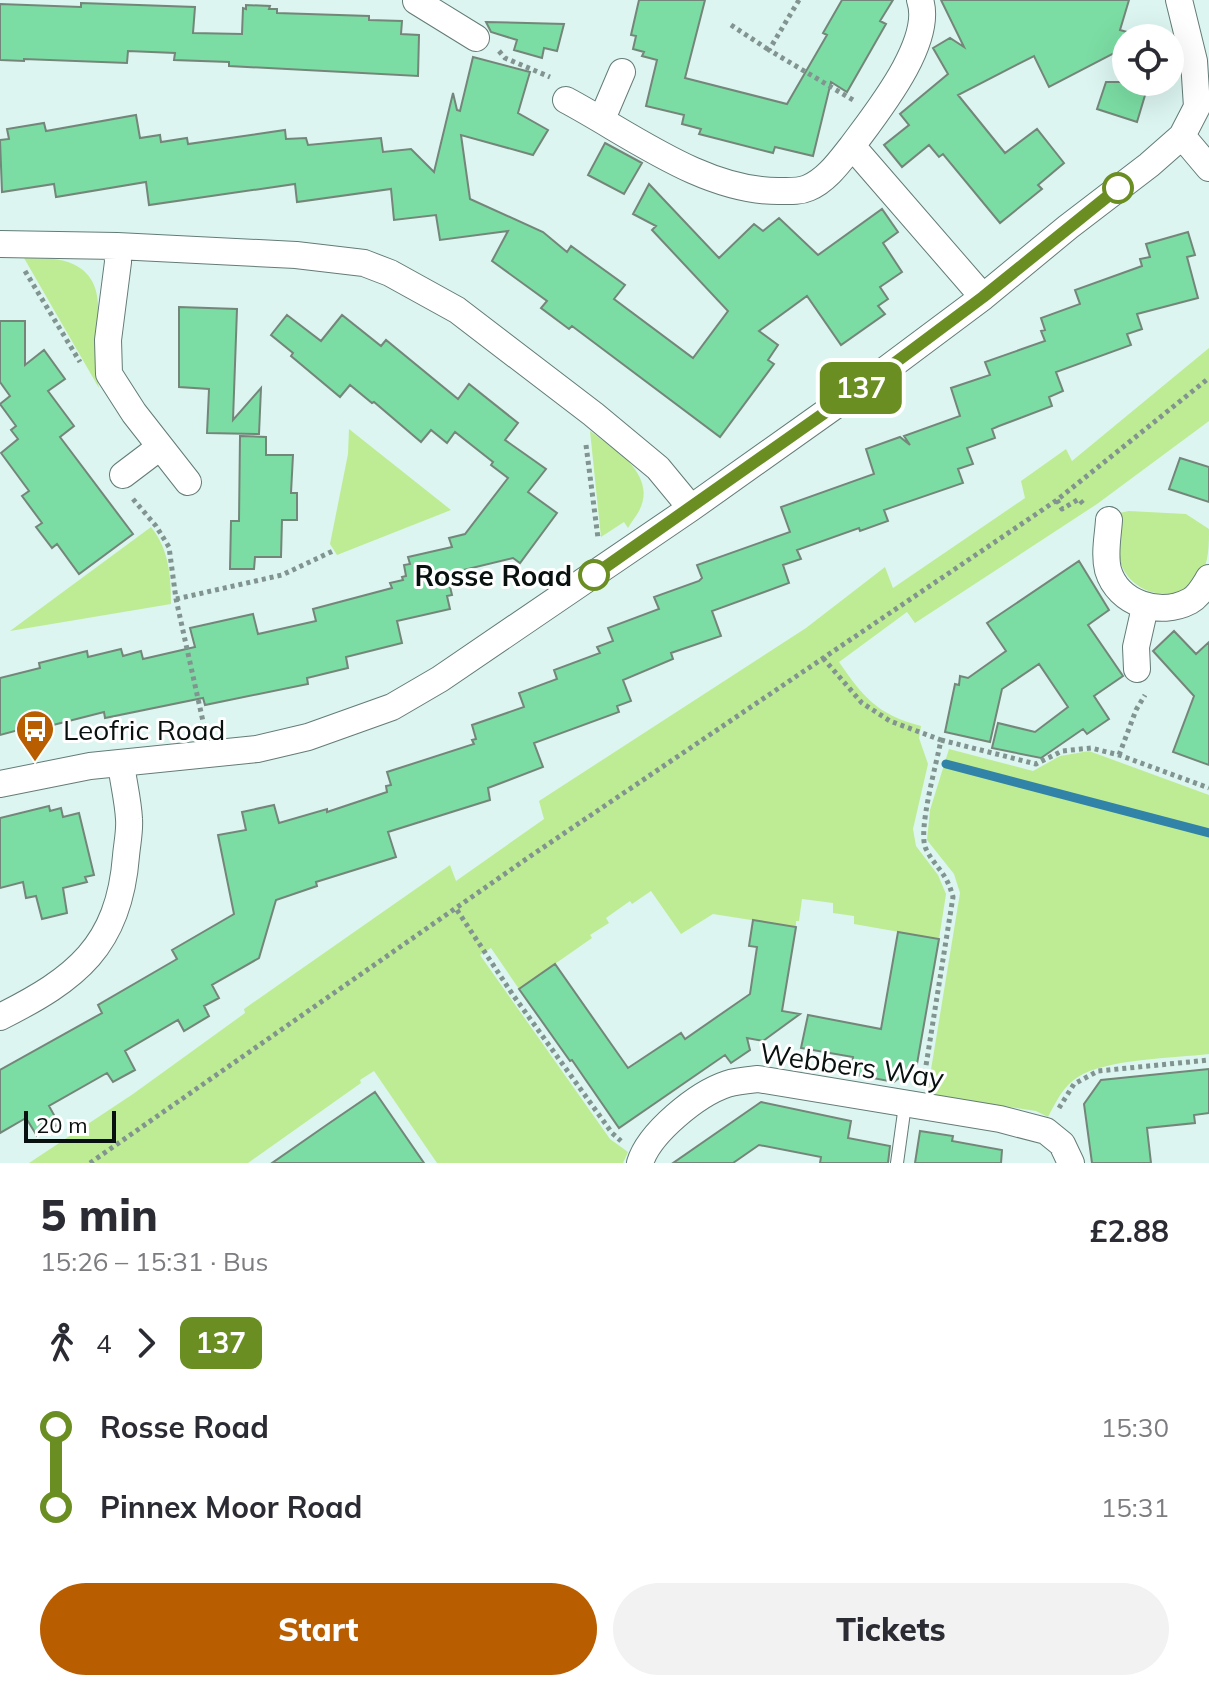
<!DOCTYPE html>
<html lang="en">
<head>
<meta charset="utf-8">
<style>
  body { margin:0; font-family:Mulish,sans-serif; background:#f2f2f3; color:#2b2b33; height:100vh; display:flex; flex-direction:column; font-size:30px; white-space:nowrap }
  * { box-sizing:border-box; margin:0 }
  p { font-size:26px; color:#7c7c81 }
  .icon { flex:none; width:44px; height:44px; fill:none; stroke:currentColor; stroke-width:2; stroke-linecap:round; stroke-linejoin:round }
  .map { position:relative; height:1163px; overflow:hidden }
  .details { display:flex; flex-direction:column; background:#fff; flex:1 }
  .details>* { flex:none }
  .badge { padding:0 16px; border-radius:12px; font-size:28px; line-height:52px }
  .buttons { position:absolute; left:1112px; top:24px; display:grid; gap:16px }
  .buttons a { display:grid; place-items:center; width:72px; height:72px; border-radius:50%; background:#fff; box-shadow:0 8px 32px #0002; font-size:40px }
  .scale { position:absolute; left:24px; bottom:20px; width:92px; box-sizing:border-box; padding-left:8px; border:4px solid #08110f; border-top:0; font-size:22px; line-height:28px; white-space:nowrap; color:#08110f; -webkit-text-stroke:6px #fff; paint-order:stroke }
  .map>.badge { position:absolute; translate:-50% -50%; box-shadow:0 0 0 4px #fff }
  .legs { display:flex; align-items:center; gap:12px; height:88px; padding:0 40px; font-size:26px }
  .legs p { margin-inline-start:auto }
  .overview { display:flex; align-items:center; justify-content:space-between; height:136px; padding:0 40px }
  h1 { font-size:44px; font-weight:800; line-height:60px }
  .primary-button { display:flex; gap:16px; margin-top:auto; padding:16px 40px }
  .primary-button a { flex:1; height:92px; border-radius:48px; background:#b95d01; color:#fff; font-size:32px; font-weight:800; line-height:92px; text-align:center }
  .primary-button a+a { background:#f2f2f3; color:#2b2b33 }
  ul { padding:0 40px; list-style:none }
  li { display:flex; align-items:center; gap:28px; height:80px; font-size:30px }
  li i { display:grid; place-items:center; width:12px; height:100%; margin:0 10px; background:currentColor }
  li i::after { content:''; width:20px; height:20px; margin:-10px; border:6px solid; border-radius:50%; background:#fff }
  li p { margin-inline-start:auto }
  li:first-child i { background:linear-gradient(#0000 50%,currentColor 0) }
  li:last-child i { background:linear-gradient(currentColor 50%,#0000 0) }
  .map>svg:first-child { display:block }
</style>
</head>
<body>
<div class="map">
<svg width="1209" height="1163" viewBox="0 0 1209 1163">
  <rect width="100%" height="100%" fill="#dcf5f0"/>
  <path fill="#beec94" d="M24,258C38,259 55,257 68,262C111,277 96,323 95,357C95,367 97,378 99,388Z
    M1209,348V421L1097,504L915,623L907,612L839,662C863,697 878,715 921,726L919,738L928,764L913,829L916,846L938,875L946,894L939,939L854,924V916L833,913V903L802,899L799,921H796V927L713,914L681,934L651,891L632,904L630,901L606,918L609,923L590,935L592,938L519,989L491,948L480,955L610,1139L628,1152L623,1163H437L374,1071L360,1080L361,1083L248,1163H29L133,1094L245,1013L244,1009L450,865L456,881L544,819L539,801L806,628L885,567L893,588L1025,498L1021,481L1066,449L1072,461Z
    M349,429L451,510L337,555L330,544L348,454Z
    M590,431C614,449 658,474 639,511C636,517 631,522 628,528L624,522L601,537Z
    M1129,511L1186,514L1209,529C1209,545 1209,563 1200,577C1177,608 1125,594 1119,556C1116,543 1119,527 1119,513Z
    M151,527C169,549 171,576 171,604L10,631Z
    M949,749L1033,771L1060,756L1089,751L1209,795V1054C1175,1058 1105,1059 1078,1077C1063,1086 1056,1102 1048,1117L1036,1111L927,1094L960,893L954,874L927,840L930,810Z"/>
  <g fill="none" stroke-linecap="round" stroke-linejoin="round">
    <path stroke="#3283a8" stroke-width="9" d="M946,764L1209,833"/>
  </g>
  <path fill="#7bdda3" stroke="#74867a" stroke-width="2" d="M639,0H705L685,78L787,104L827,35L823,33L842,0H893L880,21L886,24L847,92L831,82L813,156L775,147L773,153L699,134L701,129L682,124L684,115L646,106L657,60L642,56L644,52L633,49L636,36L631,35Z
    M941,0H1129L1120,30L1145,37L1126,38V47L1049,87L1034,56L958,95L1005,153L1037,129L1064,163L1038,185L1042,189L1000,223L943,154L939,157L929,145L902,167L884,145L909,125L900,114L948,74L933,48L950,38L964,47Z
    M81,3L195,7L193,33L242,34L243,8L246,9V5L270,6L269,9H277V13L369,16V20L402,21L401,34L419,35L418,76L229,66V62L174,60L175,53L128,51L127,63L24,59V61L0,60V4L81,7Z
    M486,22L564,24L557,51L544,48L542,58L514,50L517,40L491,32Z
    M473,57L530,72L518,113L548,130L533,155L461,135L470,199L543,232L567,252L571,246L625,285L614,299L693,358L728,311L652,230L656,226L633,214L649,184L719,258L754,224L763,231L779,218L818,255L882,209L898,232L883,243L902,272L880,287L888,299L878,306L885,314L841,345L807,296L759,331L778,345L768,360L774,364L720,437L572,326L569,329L541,308L547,301L492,261L508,231L440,240L436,215L394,220L391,189L297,202L295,184L149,205L146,182L56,197L54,184L2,192L0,140L9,139L7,129L44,123L46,131L136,115L140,138L160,135L161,142L187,138L188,144L285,130L286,139L306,138L308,145L381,138L383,152L411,149L434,172L453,93L457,110L460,111Z
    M1106,82H1137L1135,89L1146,92L1137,122L1097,109Z
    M605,143L642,163L624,194L588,175Z
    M1188,232L1195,255L1187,257L1198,298L1137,314L1142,329L1127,334L1131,345L1056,372L1063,391L1049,397L1052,406L999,426L992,429L995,438L967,448L973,464L958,469L963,483L884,510L888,521L860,531L859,528L797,550L801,559L783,565L789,583L712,611L721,636L671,653L673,659L623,680L631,701L617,706L619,712L534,743L543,767L488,788L490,800L388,832L396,857L316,882L317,886L276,900L259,958L212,985L219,998L204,1006L209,1016L184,1031L178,1020L125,1051L135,1070L113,1082L107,1073L49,1106L59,1124L37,1136L26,1118L0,1133V1070L102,1013L98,1005L177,959L172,950L234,914L218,835L246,830L242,812L274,805L279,823L327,809V812L387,792L386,786L391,785L387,772L474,744L472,740L476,739L472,725L524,707L519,693L557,679L554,670L600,653L597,647L613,641L608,628L659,609L654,597L699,581L702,578L697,565L790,532L781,507L874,474L866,449L900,437L910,445L904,436L960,416L951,388L990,375L985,362L1045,341L1041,331L1045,330L1041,318L1080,304L1075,290L1142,266L1140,259L1150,257L1146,244Z
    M179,307L237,309L233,420L261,388L259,434L207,433L209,389L179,387Z
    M287,315L321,341L342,315L381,346L386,340L458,399L469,384L518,423L505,440L546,469L528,492L557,513L520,563L513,558L447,574L452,595L447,596L450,609L397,621L402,643L346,657L348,668L307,678L308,684L205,705L203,698L105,718L104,712L53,725L52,721L0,735V678L40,668L39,663L87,651L88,657L121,649L123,656L141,651L143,659L195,647L190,628L253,614L258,634L316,621L313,609L392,588L390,583L403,580L402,577L406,576L404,565L410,564L408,557L452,547L449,538L465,534L508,478L491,465L493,462L455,432L447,443L431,430L421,442L374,402L372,403L350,385L340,397L291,356L293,353L271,335Z
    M0,321H25V365L44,350L65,379L48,391L74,426L60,437L133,534L79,574L57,544L52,548L36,527L42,523L22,496L29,491L1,453L18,439L11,430L16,426L0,404L10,396L0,382Z
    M240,436L266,437V455H293L291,493H297V520H282L281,557H255L254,569H230L231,521H239Z
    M1180,458L1209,467V502L1169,489Z
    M1079,561L1109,610L1088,625L1123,676L1094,696L1109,719L1087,734L1083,729L1041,758L992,748L998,723L1035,732L1068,707L1039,664L1002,689L990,742L945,732L955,684L959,685L960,676L968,678L1006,651L987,623Z
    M1174,631L1196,654L1209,642V765L1173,752L1194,696L1153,651Z
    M49,806L50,811L61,808L63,817L79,813L94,875L85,877L87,882L63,888L67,913L42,919L36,896L26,898L23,882L0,888V818Z
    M753,920L796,927L782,1011L800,1014L763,1041L747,1038L750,1050L731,1063L725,1055L619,1128L572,1060L570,1061L519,989L555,964L628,1068L681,1033L685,1039L750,994L757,947L749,946Z
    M898,932L939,939L917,1064L894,1082L851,1074L853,1057L801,1048L808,1015L881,1029Z
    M1209,1069V1113L1194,1115L1195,1123L1147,1128L1151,1163H1092L1084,1104L1101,1080Z
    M375,1092L424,1163H272L328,1124Z
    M761,1102L851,1121L848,1138L890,1146L888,1163H820L821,1157L759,1145L733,1163H673Z
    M920,1131L953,1136L952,1141L1002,1150L1001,1163H915Z"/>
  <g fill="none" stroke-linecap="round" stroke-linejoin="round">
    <g stroke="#647b76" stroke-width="14">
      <path id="service" d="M897,1163L905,1105"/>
    </g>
    <g stroke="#647b76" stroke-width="28">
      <path id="minor" d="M920,0C934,42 877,112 852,146L983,297
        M1179,0L1194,61L1197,107L1182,136L1209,168
        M416,1L476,38
        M566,100C630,134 703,191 778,191C788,191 799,192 808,188C827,180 840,161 852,146
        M602,119L622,72
        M0,244L117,246L296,255L364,263L390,273L457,310L593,414L658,468L691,508
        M117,246L118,262L108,340L109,374L134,413L188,482
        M123,475L160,447
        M1109,520C1108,536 1104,554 1108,570C1118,604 1160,617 1190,601C1199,596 1204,586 1209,578
        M1137,669L1136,647L1145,607
        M0,784L90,766L257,749L308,737L392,707L440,679L691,508L884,371L983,297L1068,227L1149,165L1182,136
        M0,1017C76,979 119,946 126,856C127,844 130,831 129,819C128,800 123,781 121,763
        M640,1163C649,1133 697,1094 727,1084C736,1081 748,1080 758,1079L1000,1119L1046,1131L1062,1144L1071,1163"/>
    </g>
    <path stroke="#829490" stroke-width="5" stroke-dasharray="4 4" stroke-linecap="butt" d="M799,0L769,50L853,100
      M731,25L769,50
      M499,51L505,58L550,77
      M25,271L80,362
      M586,445L598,538
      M133,499L156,526L169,547L176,599L204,726
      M1057,500L1062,509L1079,499L1085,506
      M176,599L282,575L335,550
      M823,658L862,703L890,721L941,740C937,762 917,832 926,849C936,869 946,871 953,897L924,1078
      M941,740L1036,764L1062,751L1091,748L1119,755L1209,788
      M1119,755L1136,710L1145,695
      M457,910L513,995L612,1133L621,1141
      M1059,1108L1074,1084L1098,1071L1209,1060
      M90,1163L532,855L1057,500L1209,378"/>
    <use href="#service" stroke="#fff" stroke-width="12"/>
    <use href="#minor" stroke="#fff" stroke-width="26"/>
  </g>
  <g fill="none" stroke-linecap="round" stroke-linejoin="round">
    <g stroke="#fff" stroke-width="18">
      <path id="line-1" d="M594,575L884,371L983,297L1118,188"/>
    </g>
    <use href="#line-1" stroke="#6b8e23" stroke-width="12"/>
  </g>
  <defs>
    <g id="bus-pin" transform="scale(2)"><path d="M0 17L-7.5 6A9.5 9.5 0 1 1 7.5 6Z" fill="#b95d01" stroke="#fff"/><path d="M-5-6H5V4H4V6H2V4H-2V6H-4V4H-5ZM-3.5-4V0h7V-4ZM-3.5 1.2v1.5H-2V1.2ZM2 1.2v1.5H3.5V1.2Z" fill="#fff"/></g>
  </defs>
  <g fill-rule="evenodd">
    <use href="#bus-pin" x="35" y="729"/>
  </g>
  <g fill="#fff" stroke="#6b8e23" stroke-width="4">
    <circle cx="1118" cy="188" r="14"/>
    <circle cx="594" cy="575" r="14"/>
  </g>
  <g text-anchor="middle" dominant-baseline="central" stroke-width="6" stroke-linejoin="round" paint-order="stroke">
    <g font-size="28" font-weight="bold" fill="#08110f" stroke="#fff" text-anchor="end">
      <text x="572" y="575">Rosse Road</text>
    </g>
    <g font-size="28" fill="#08110f" stroke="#fff" text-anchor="start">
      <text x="63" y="729">Leofric Road</text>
    </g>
    <g font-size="28" fill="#08110f" stroke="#fff">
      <text transform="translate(852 1065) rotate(8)">Webbers Way</text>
    </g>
  </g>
</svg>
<div class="buttons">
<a><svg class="icon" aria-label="locate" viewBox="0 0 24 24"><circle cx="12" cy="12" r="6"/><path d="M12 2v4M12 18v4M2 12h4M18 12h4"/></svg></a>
</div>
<div class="scale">20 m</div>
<b class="badge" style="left:861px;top:388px;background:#6b8e23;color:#fff">137</b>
</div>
<section class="details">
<div class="overview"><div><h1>5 min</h1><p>15:26 – 15:31 · Bus</p></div><b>£2.88</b></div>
<div class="legs"><svg class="icon" aria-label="walk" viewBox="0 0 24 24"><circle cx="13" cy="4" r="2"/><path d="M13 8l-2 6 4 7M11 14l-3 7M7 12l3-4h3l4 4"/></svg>4<svg class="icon" aria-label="forward" viewBox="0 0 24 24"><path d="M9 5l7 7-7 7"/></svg><b class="badge" style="background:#6b8e23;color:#fff">137</b></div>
<ul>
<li><i style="color:#6b8e23"></i><b>Rosse Road</b><p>15:30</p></li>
<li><i style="color:#6b8e23"></i><b>Pinnex Moor Road</b><p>15:31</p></li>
</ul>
<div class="primary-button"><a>Start</a><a>Tickets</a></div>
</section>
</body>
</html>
